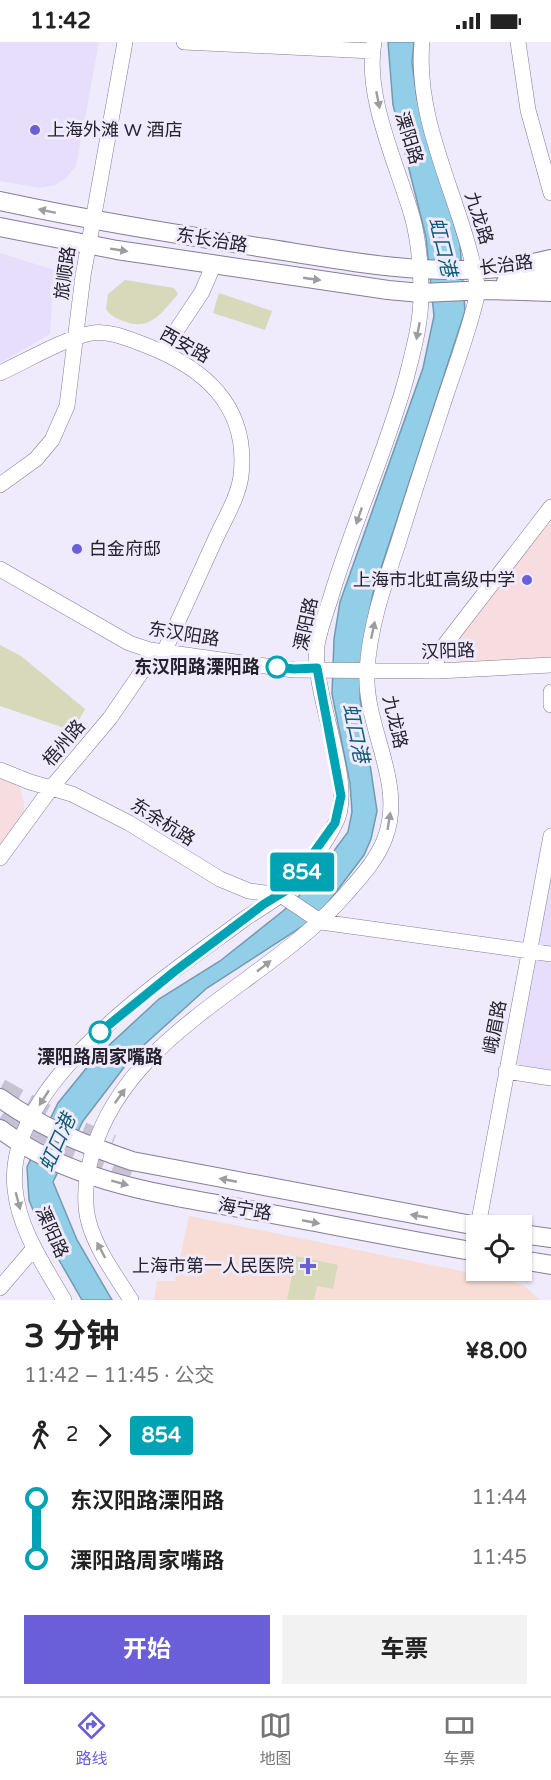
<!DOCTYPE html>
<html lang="zh">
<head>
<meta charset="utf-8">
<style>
  body { margin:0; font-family:"Varela Round","Noto Sans SC",sans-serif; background:#f2f2f2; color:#222; height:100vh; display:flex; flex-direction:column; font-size:22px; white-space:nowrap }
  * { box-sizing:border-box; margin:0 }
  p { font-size:20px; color:#767676 }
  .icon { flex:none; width:33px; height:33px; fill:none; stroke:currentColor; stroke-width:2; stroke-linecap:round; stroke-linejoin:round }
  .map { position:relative; height:1258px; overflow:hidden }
  .sheet { display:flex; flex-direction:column; background:#fff; flex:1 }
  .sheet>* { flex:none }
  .badge { padding:0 12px; border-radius:4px; font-size:21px; line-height:39px }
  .controls { position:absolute; left:466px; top:1173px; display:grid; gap:12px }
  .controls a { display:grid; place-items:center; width:66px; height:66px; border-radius:0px; background:#fff; box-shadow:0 2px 4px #0004; font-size:30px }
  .map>.badge { position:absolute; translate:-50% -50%; box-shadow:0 0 0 3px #fff }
  .legs { display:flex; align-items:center; gap:9px; height:66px; padding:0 24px; font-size:20px }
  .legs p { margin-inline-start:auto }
  .headline { display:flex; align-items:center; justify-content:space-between; height:102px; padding:0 24px }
  h1 { font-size:33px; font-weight:700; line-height:45px }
  .cta { display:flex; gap:12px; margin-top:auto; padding:12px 24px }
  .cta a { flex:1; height:69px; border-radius:0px; background:#6a5fd8; color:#fff; font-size:24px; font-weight:700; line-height:69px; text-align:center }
  .cta a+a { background:#f2f2f2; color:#222 }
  ul { padding:0 24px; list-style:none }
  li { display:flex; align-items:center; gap:21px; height:60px; font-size:22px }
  li i { display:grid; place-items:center; width:9px; height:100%; margin:0 8px; background:currentColor }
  li i::after { content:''; width:15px; height:15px; margin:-8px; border:4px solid; border-radius:50%; background:#fff }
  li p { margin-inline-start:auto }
  li:first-child i { background:linear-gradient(#0000 50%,currentColor 0) }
  li:last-child i { background:linear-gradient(currentColor 50%,#0000 0) }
  .status { display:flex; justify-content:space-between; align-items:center; height:42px; padding:0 30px; background:#fff; direction:ltr }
  .status svg { height:16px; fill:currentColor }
  .tabs { display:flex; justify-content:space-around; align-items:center; height:84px; border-top:2px solid #e0e0e0; background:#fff; font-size:16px; color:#767676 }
  .tabs a { display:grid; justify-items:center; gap:3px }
  .tabs .current { color:#6a5fd8 }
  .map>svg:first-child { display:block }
</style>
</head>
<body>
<div class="status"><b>11:42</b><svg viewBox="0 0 49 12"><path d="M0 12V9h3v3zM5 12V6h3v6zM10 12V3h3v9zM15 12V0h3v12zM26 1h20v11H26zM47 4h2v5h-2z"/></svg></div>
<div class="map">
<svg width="551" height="1258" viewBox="0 0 551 1258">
  <rect width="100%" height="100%" fill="#efeafc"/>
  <path fill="#e6defb" d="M0,0H99L76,124L66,136L55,143L39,146L0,139Z
    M0,211L54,228L50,292L0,321Z
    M551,830V912L539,903L538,896Z
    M535,918L551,921V1029L517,1022Z"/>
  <path fill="#f7dce0" d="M551,478V618L459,622L453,611L455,599Z
    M0,734L18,741L24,760V778L0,811Z"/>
  <path fill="#f7ddd6" d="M189,1174L506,1238L523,1243L540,1258H154L157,1239H175Z"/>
  <path fill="#d7d9ba" d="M125,238L174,246L178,252C163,269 151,289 126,280C118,277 111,275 106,267L108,252Z
    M219,251L272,269L265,288L213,271Z
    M0,603L21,614L85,667L73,689L0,664Z
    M296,1214L338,1223L333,1247L317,1244L314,1258H287Z"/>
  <path fill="#93cee8" stroke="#729ab0" stroke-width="1.5" d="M388,0H414L412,20L417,57L460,202L465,269L373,551L363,605L360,656L377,769L371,797L364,813L324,866L303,884L207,946L135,1011L83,1079L53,1140L77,1198L112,1258H82L40,1185L29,1158L27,1125L58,1061L93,1018L159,957L220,919L283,869L304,849L348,790L352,770L350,741L332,652L334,597L340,560L423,326L434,274L426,195L393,63Z"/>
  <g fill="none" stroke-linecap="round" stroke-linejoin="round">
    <path stroke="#c7c2d3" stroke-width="21" stroke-dasharray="21 10" stroke-linecap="butt" d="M0,1047L69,1085L112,1103
      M0,1076L30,1096L129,1137"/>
    <g stroke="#857e98" stroke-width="16">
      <path id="minor" d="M184,0L372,9
        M518,0L528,68L551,151
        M162,310L202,250L214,222
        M0,331C26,319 65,296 92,291C109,288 129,297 145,303C205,326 249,364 241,434C238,456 224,478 215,498C198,535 181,573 164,610
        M0,443L36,417L52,398L67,364L83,234L125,0
        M0,527L129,601L150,608L294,628L438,629L551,623
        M438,629L436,618L440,609L551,465
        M551,650V663
        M0,728L30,740L72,752L129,781L220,837L249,849L281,853L321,880L551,912
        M0,816L52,745L110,676L156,609
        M506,1029L551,1036
        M478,1184L551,794
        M0,1246L34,1206
        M64,1258C44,1223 19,1188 15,1147C3,1040 168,934 243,878C258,867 277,858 290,845C307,828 325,802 336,780C356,740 311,652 317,603C320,585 328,566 333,548C355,477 386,409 406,337C413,309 421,282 421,253C421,227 419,199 412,174C397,122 364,54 374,0
        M131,1258C116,1234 97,1209 89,1181C83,1159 86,1134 92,1112C127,989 267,943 345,853C360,836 377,818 385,796C406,741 364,685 367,630C369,587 383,546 397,505C413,453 430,402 447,350C458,317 471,283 478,249C466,165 414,86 422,0"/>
    </g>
    <g stroke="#857e98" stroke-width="20">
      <path id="major" d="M0,159C88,178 176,192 265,206C359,221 457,241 551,217
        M0,185L117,208L388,248L421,251L489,248L551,250
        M506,240L551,234
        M0,1056C40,1085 85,1103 132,1119L477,1184
        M0,1087C75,1144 176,1154 267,1171C337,1184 407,1198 477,1210
        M522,1192L551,1196
        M522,1218L551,1223"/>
    </g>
    <use href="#minor" stroke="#fff" stroke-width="15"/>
    <use href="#major" stroke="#fff" stroke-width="18"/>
  </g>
  <defs><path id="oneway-solid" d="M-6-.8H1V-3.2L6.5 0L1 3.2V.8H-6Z" transform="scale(1.5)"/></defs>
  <g fill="#9d9ca0">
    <use href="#oneway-solid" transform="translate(378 58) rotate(79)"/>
    <use href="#oneway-solid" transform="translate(47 169) rotate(-168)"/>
    <use href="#oneway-solid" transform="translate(119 208) rotate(9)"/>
    <use href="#oneway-solid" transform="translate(312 237) rotate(8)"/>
    <use href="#oneway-solid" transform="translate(418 289) rotate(101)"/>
    <use href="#oneway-solid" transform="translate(359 474) rotate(109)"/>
    <use href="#oneway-solid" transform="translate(373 588) rotate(-78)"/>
    <use href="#oneway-solid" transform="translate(389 779) rotate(-81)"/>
    <use href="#oneway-solid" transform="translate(264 924) rotate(-38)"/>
    <use href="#oneway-solid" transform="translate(120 1054) rotate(-54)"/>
    <use href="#oneway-solid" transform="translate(44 1056) rotate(123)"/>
    <use href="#oneway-solid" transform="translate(228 1138) rotate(-169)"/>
    <use href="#oneway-solid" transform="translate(120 1141) rotate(15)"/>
    <use href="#oneway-solid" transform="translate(18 1159) rotate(75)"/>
    <use href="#oneway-solid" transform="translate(419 1174) rotate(-169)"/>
    <use href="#oneway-solid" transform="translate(311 1180) rotate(11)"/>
    <use href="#oneway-solid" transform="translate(101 1208) rotate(-118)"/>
  </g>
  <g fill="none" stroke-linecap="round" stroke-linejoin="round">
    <g stroke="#fff" stroke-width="14">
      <path id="line-1" d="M100,990L175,929L264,862L287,848L335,781L341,754L317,626L294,627L277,625"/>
    </g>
    <use href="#line-1" stroke="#00a3b4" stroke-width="9"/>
  </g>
  <g fill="#6a5fd8" stroke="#efeafc" stroke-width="2">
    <circle cx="35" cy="88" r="6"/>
    <circle cx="77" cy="507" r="6"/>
    <circle cx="527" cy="538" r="6"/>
    <path d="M305 1215h6v6h6v6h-6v6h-6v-6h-6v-6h6z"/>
  </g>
  <g fill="#fff" stroke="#00a3b4" stroke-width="3">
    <circle cx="277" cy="625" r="10"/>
    <circle cx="100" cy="990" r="10"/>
  </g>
  <g text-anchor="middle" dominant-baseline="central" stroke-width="6" stroke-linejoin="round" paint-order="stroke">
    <g font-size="18" fill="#25222d" stroke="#efeafc" text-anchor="start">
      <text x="47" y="88">上海外滩 W 酒店</text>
      <text x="89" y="507">白金府邸</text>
      <text x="515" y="538" text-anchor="end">上海市北虹高级中学</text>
      <text x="294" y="1224" text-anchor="end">上海市第一人民医院</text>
    </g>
    <g font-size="18" fill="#25222d" stroke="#efeafc">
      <text transform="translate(409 96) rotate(73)">溧阳路</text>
      <text transform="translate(479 176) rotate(72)">九龙路</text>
      <text transform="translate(212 198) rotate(9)">东长治路</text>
      <text transform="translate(506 223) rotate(-7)">长治路</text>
      <text transform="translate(65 231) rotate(-82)">旅顺路</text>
      <text transform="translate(185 303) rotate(29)">西安路</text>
      <text transform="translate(306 582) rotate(-78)">溧阳路</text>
      <text transform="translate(184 592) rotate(9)">东汉阳路</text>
      <text transform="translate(448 609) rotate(-2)">汉阳路</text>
      <text transform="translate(395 680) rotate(77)">九龙路</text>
      <text transform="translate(64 701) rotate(-50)">梧州路</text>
      <text transform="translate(163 780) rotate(32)">东余杭路</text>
      <text transform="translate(495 985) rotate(-79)">峨眉路</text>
      <text transform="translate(245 1167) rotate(10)">海宁路</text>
      <text transform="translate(52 1190) rotate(66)">溧阳路</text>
    </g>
    <g font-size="18" font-weight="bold" fill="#25222d" stroke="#efeafc" text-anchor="end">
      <text x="260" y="625">东汉阳路溧阳路</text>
      <text x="100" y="1015" text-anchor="middle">溧阳路周家嘴路</text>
    </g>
    <g font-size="20" font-style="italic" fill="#0e5c75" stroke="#efeafc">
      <text transform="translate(442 205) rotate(76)">虹口港</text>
      <text transform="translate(355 691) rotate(78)">虹口港</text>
      <text transform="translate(58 1101) rotate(-66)">虹口港</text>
    </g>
  </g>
</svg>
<div class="controls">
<a><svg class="icon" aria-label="locate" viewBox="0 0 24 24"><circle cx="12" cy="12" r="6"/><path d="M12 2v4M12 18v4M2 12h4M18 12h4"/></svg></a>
</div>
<b class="badge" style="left:302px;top:830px;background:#00a3b4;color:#fff">854</b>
</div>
<section class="sheet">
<div class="headline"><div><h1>3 分钟</h1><p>11:42 – 11:45 · 公交</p></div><b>¥8.00</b></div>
<div class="legs"><svg class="icon" aria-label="walk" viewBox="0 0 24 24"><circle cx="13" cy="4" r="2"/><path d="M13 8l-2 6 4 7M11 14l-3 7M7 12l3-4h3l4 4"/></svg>2<svg class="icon" aria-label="forward" viewBox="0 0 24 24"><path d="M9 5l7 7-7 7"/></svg><b class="badge" style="background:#00a3b4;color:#fff">854</b></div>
<ul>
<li><i style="color:#00a3b4"></i><b>东汉阳路溧阳路</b><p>11:44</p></li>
<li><i style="color:#00a3b4"></i><b>溧阳路周家嘴路</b><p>11:45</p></li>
</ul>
<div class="cta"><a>开始</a><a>车票</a></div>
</section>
<nav class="tabs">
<a class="current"><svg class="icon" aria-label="directions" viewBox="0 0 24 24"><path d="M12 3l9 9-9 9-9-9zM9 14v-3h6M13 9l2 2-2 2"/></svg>路线</a>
<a><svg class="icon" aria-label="map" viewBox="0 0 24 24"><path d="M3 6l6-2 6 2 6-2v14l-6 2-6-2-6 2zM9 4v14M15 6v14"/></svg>地图</a>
<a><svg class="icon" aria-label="tickets" viewBox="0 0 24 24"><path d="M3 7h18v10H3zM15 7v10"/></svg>车票</a>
</nav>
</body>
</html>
